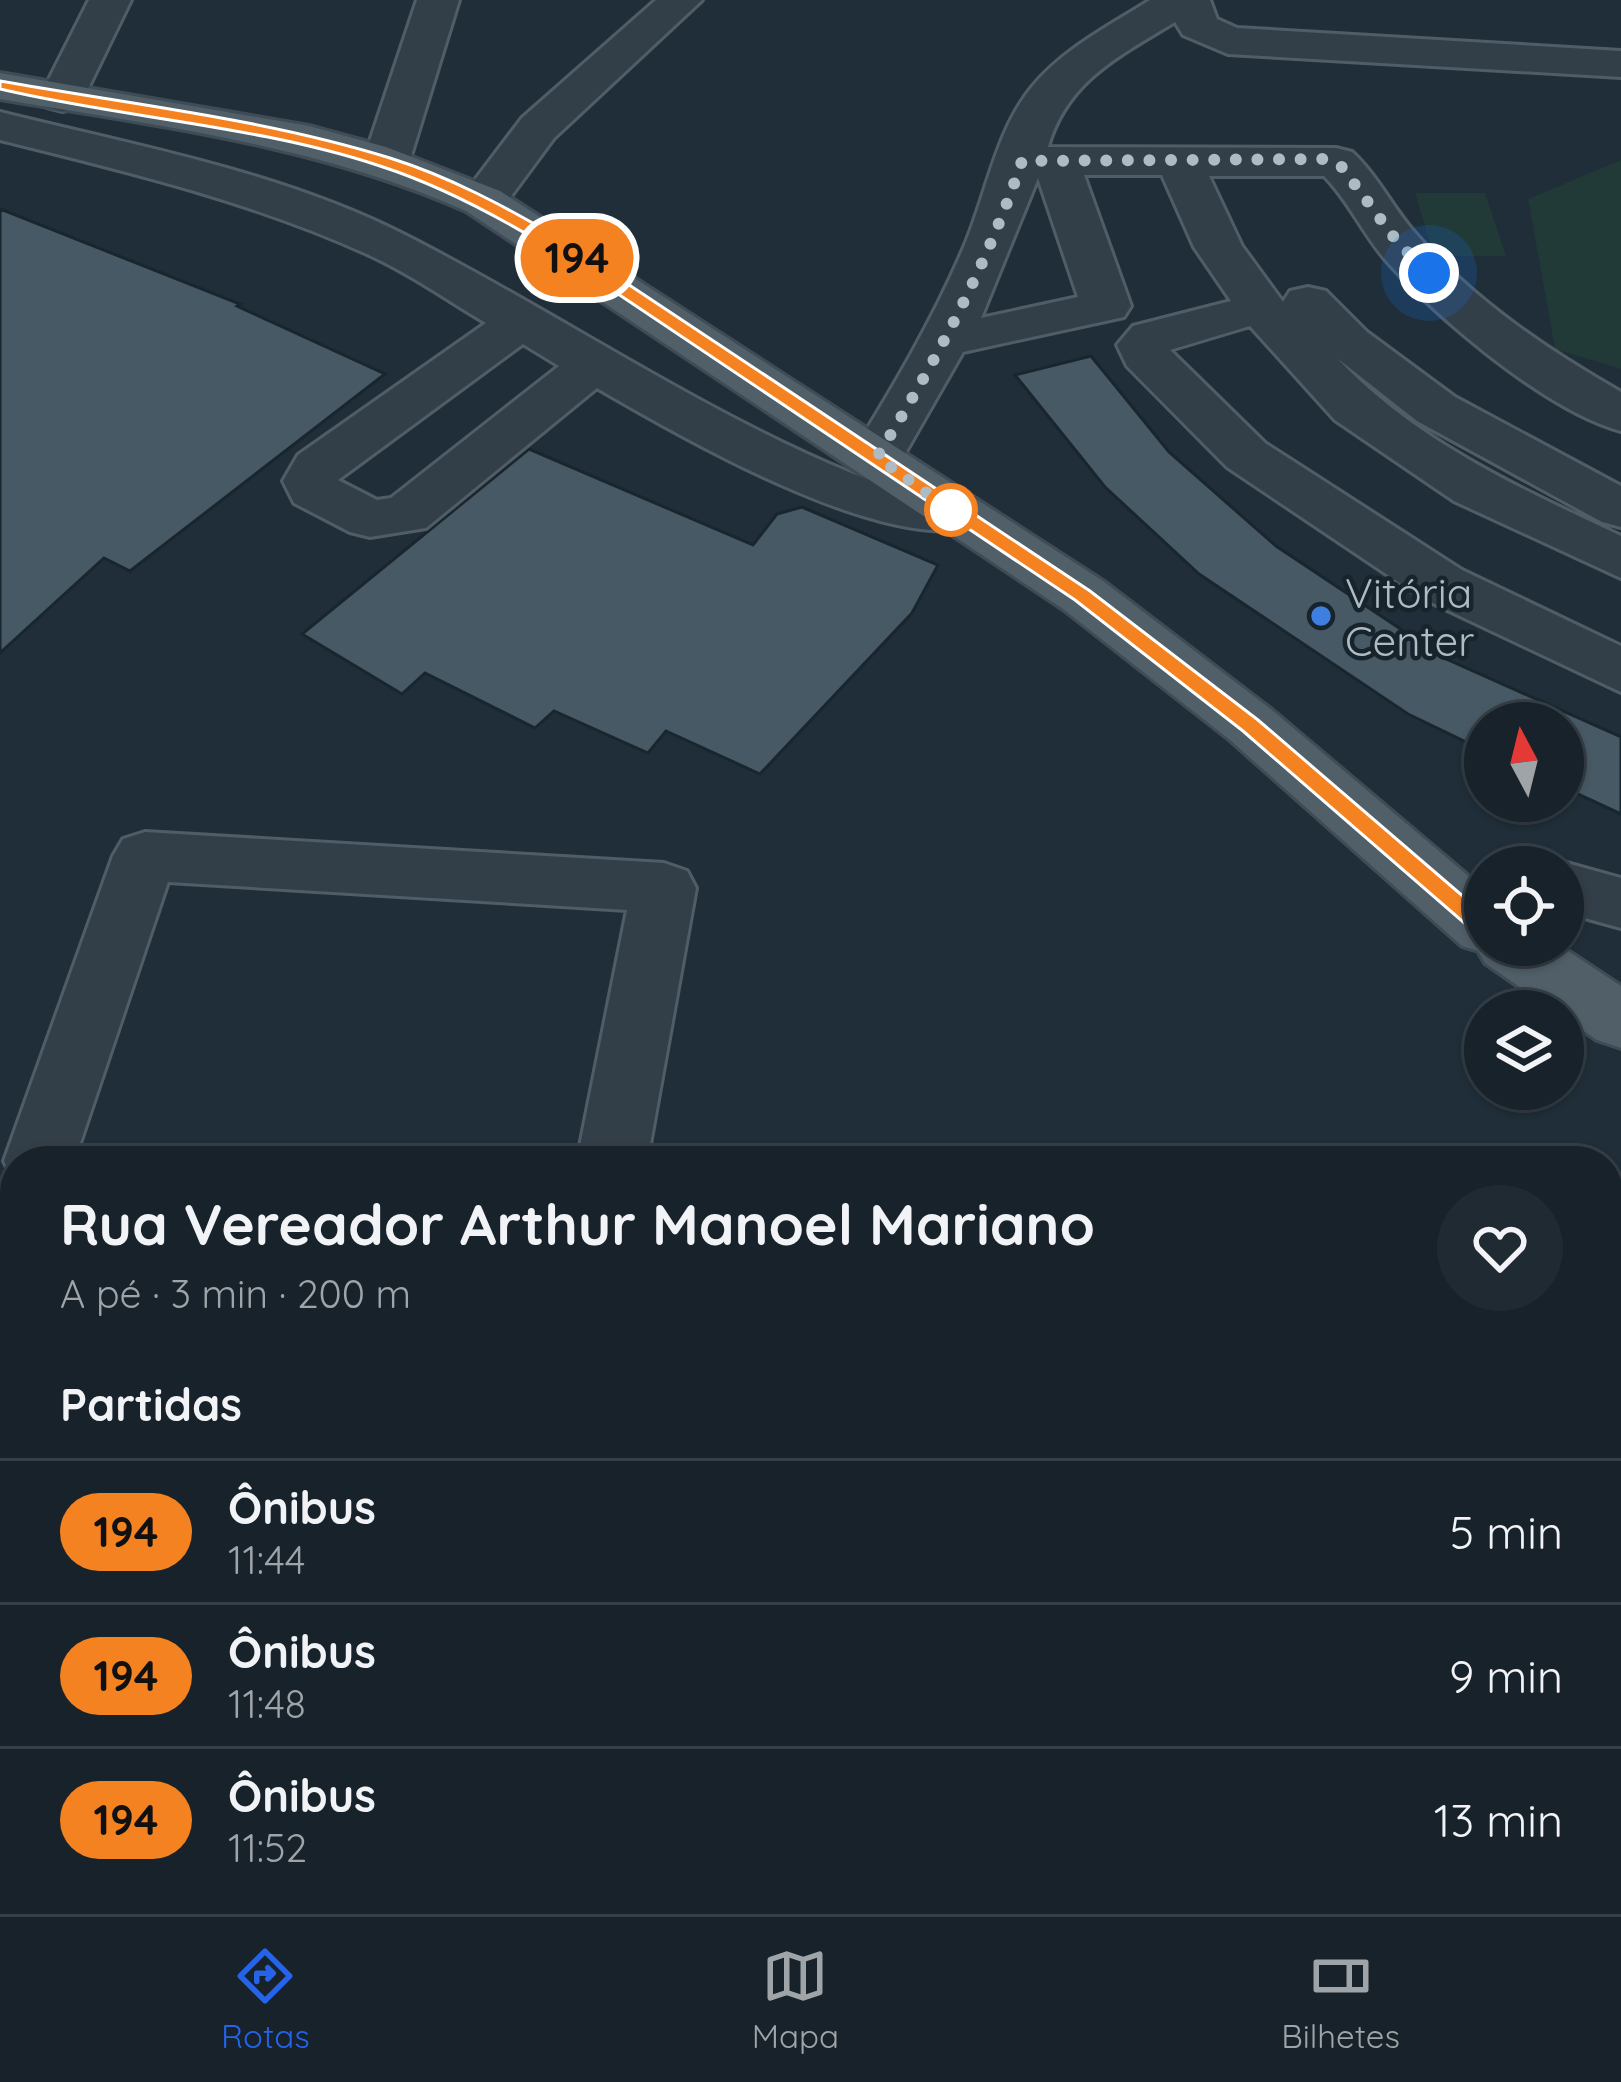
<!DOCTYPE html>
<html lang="pt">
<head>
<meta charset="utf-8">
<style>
  body { margin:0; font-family:Quicksand,sans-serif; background:#202a32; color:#f1f3f6; height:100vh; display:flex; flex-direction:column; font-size:45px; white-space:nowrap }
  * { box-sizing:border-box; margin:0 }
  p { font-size:39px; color:#9ea4a8 }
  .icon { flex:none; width:66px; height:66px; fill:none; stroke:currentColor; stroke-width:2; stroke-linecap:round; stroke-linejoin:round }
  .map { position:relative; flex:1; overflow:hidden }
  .details { position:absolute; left:0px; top:1146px; width:1623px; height:768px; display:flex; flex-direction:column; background:#17222a; border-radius:48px 48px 0 0; box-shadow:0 3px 9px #0004,0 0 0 3px #363f47 }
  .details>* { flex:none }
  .badge { padding:0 24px; border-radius:39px; font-size:42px; line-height:78px }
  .needle { width:78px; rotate:353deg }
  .tools { position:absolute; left:1464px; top:702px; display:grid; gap:24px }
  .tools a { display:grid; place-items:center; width:120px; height:120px; border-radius:50%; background:#17222a; box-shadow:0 3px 9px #0004,0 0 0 3px #363f47; font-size:60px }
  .you { position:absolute; width:60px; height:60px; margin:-30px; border:9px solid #fff; border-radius:50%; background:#1a73e8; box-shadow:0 0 0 18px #1a73e833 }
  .map>.badge { position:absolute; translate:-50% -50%; box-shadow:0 0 0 6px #fff }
  h2 { padding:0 60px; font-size:45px; line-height:108px }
  .round { display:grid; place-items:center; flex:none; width:126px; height:126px; border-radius:63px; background:#202a32 }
  .overview { display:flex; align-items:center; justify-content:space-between; height:204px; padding:0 60px }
  h1 { font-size:57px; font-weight:800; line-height:90px }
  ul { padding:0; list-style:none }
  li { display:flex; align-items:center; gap:36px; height:144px; padding:0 60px; border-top:3px solid #363f47 }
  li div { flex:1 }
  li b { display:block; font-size:45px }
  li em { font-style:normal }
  li .badge { min-width:132px; font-weight:700; text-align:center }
  .tab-bar { display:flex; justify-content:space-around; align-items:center; height:168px; border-top:3px solid #363f47; background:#17222a; font-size:33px; color:#9ea4a8 }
  .tab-bar a { display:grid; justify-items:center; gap:6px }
  .tab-bar .on { color:#2563eb }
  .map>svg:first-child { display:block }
</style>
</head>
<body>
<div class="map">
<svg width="1621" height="1914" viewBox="0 0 1621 1914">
  <rect width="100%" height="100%" fill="#1f2e38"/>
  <path fill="#213937" d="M1621,160V369L1555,349L1528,199Z
    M1415,193H1485L1506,256H1434Z"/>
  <path fill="#475964" stroke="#1a262e" stroke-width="3" d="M0,209L240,304L237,306L385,374L130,571L104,558L0,653Z
    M1091,356L1169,452L1276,546L1444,658L1621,737V814L1563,787V723H1485V751L1408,714L1199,574L1105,487L1015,375Z
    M529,449L753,545L777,514L802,507L938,565L912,613L760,774L666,731L648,753L554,711L535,728L425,673L402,694L302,634Z"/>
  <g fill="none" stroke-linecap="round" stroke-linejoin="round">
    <g stroke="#505d66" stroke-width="6">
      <path id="minor" d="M89,0H131L79,107L63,111L47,107L40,97Z
        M417,0H459L409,162L402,172L386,176L370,172L363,162Z
        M656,0H702L554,138L500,211L483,215L466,211L459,201L522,118Z
        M1150,0H1210L1217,19L1237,28L1621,51V77L1228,54L1183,35L1175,22C1119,56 1067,81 1048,147L1336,148L1352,152C1378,176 1392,207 1415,233C1472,299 1546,349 1621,392V431C1546,411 1435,316 1384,258C1362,232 1348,200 1324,176H1209L1242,246L1283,302L1290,291L1308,287L1326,291L1367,332L1455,397L1621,486V527L1602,522L1417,421L1337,358C1415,441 1519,488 1621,536V578L1454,501L1335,420L1250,326L1170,350L1265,443L1462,570L1621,646V692L1422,598L1227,467L1127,366L1117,345L1133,326L1231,301L1194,247L1162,175H1084L1131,306L1124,317L963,352L896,469L877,474L858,469L850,457C892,389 933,320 964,247C986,196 996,130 1032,87C1063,49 1109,26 1150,0ZM1038,178L1078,297L981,318Z
        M0,112C136,146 283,172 409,237C558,313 696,409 851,473C891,490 935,490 976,501L984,514L976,527C881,553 680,436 597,388L426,528L370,537L350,532L294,503L283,481L298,455L486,323C447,300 409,273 367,254C250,201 125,171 0,140ZM523,344L559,366L391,498L377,500L338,480Z
        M145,832L664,863L687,871L696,888L647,1161H577L627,910L168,882L74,1161H15L14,1182L4,1161L113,856L123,839Z
        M1563,862L1621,878V928L1563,912V867H1548Z
        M15,1198V1300L0,1305V1204Z
        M1621,1222V1292L1608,1296V1227Z
        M1621,1726V1812L1608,1817V1731Z
        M428,1899H516L515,1914H425Z
        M1223,1899H1342L1336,1914H1216Z"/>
    </g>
    <g stroke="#3f4b55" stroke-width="6">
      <path id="major" d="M0,73L309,126L386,147L500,191L1103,581L1272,710L1485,890V945H1559L1621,986V1048L1597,1040L1563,1017V1011H1554L1485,963L1478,951L1462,946L1230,740L1063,609L466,211C317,145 160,126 0,99Z"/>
    </g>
    <use href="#minor" fill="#333f48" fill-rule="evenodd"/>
    <use href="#major" fill="#505f68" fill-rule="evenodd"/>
  </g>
  <path fill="#f58220" stroke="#fff" stroke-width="3" d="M0,81C129,104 265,119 390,158C450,177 504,206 557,237L1090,591L1258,720L1493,922V934H1477L1243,731L1075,600L545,245C492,213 439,185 380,166C256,125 122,118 0,89Z"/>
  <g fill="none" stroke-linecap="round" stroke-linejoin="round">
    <path stroke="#adbbc5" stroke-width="12" stroke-dasharray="0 21.6" d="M951,510L956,514L877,457C936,361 986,268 1022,161L1327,159L1341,166L1399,244L1429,273"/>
  </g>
  <circle fill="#fff" stroke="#f58220" stroke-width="6" cx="951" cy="510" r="24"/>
  <circle fill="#3f7fe0" stroke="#18242c" stroke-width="4.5" cx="1321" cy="616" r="12"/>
  <g text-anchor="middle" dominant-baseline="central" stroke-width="9" stroke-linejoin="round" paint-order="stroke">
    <g font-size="42" fill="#adbbc5" stroke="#18242c" text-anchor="start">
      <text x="1345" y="592">Vitória<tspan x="1345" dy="48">Center</tspan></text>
    </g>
  </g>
</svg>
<div class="tools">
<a><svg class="needle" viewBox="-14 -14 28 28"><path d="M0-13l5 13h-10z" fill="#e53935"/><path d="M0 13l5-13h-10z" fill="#9ea4a8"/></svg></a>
<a><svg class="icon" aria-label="locate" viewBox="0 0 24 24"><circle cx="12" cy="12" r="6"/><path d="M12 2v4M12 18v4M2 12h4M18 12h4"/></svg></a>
<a><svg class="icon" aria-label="layers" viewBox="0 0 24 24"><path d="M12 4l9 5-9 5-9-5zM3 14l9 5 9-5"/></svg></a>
</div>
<div class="you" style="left:1429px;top:273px"></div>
<b class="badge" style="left:577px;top:258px;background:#f58220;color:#111">194</b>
<section class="details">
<div class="overview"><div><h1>Rua Vereador Arthur Manoel Mariano</h1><p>A pé · 3 min · 200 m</p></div><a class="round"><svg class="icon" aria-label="heart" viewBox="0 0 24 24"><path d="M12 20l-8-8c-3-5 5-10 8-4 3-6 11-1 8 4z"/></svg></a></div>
<h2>Partidas</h2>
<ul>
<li><span class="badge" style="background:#f58220;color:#111">194</span><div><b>Ônibus</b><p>11:44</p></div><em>5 min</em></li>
<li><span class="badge" style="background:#f58220;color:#111">194</span><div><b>Ônibus</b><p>11:48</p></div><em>9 min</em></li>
<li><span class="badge" style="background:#f58220;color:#111">194</span><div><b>Ônibus</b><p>11:52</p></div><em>13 min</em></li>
</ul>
</section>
</div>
<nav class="tab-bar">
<a class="on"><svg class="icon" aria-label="directions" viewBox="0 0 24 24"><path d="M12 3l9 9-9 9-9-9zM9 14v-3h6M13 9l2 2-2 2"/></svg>Rotas</a>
<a><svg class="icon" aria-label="map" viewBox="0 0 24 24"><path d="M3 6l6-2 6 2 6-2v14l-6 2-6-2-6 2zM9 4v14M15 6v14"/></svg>Mapa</a>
<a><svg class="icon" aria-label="tickets" viewBox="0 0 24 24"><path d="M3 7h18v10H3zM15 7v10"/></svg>Bilhetes</a>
</nav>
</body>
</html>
